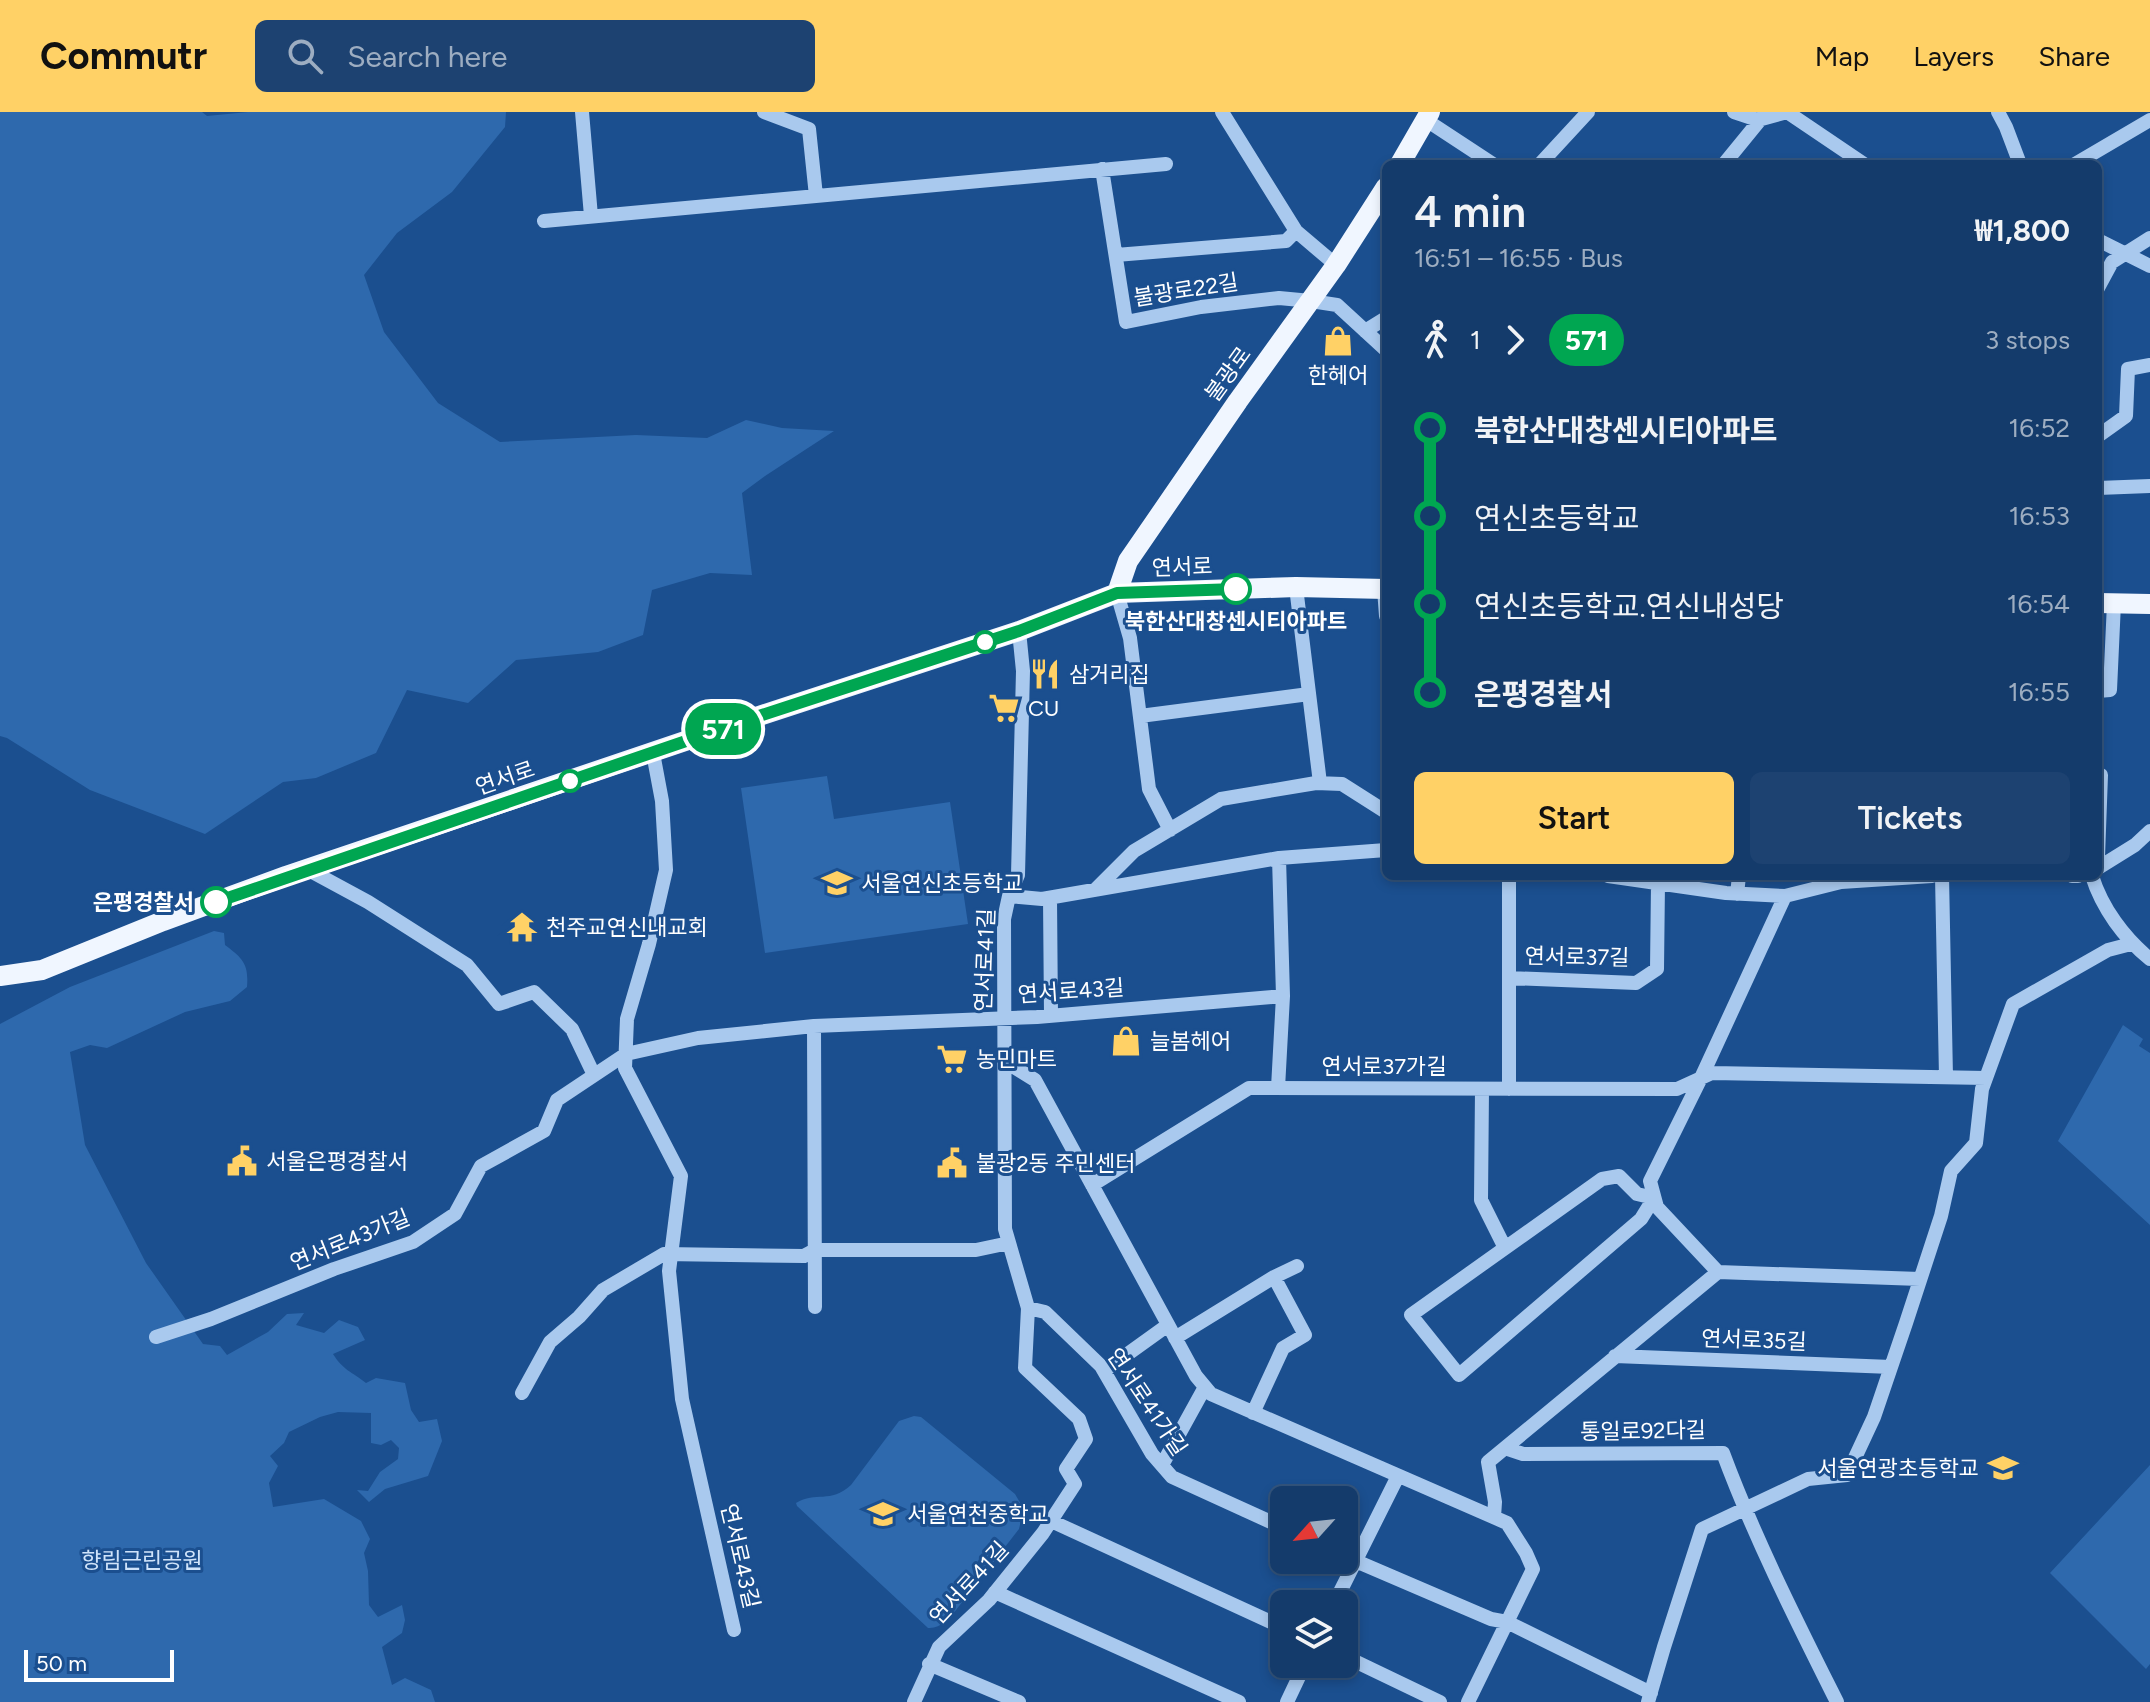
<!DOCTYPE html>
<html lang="en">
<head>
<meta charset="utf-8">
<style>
  body { margin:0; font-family:Figtree,"Noto Sans KR",sans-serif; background:#1d4271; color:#f1f3f6; height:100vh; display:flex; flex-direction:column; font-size:30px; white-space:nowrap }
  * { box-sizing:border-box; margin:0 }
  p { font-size:26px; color:#9dadc1 }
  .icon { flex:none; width:44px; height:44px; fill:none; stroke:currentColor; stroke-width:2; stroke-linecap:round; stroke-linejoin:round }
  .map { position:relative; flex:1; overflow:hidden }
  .panel { position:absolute; left:1382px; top:48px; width:720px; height:720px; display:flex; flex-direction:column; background:#143b6b; border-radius:12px; box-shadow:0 4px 12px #0003,0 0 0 2px #33557e }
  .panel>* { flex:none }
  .badge { padding:0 16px; border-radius:26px; font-size:28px; line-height:52px }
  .needle { width:52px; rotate:243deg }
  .fabs { position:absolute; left:1270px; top:1374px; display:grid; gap:16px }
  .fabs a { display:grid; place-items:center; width:88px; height:88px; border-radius:12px; background:#143b6b; box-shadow:0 4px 12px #0003,0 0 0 2px #33557e; font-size:40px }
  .scale { position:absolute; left:24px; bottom:20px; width:150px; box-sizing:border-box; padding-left:8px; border:4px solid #fff; border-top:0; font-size:22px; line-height:28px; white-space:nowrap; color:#fff; -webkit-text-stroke:6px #1b4f8f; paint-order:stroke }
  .map>.badge { position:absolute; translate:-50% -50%; box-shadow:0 0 0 4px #fff }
  .legs { display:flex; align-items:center; gap:12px; height:88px; padding:0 32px; font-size:26px }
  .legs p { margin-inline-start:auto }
  .head { display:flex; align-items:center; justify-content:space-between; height:136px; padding:0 32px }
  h1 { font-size:44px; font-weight:600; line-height:60px }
  .action { display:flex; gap:16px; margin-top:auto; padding:16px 32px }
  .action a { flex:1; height:92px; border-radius:12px; background:#ffd166; color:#111; font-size:32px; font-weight:600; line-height:92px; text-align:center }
  .action a+a { background:#1d4271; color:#f1f3f6 }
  ul { padding:0 32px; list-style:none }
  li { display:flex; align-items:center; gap:28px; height:88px; font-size:30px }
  li i { display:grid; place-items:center; width:12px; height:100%; margin:0 10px; background:currentColor }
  li i::after { content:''; width:20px; height:20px; margin:-10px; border:6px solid; border-radius:50%; background:#143b6b }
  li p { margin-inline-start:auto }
  li:first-child i { background:linear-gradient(#0000 50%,currentColor 0) }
  li:last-child i { background:linear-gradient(currentColor 50%,#0000 0) }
  header { display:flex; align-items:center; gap:48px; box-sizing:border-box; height:112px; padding:0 40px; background:#ffd166; color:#111 }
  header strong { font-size:38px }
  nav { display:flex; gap:44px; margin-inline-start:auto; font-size:28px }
  .search { width:560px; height:72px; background:#1d4271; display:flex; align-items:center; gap:20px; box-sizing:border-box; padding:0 28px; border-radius:12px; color:#9dadc1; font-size:30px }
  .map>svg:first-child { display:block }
</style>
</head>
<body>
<header>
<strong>Commutr</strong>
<div class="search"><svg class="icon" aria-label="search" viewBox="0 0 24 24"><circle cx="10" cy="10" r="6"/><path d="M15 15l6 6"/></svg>Search here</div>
<nav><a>Map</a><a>Layers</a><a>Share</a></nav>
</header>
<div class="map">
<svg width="2150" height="1590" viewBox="0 0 2150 1590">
  <rect width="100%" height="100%" fill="#1b4f8f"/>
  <path fill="#2e69ad" d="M0,0H202L207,4L248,0H506L505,15L452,80L397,121L364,163L384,220L438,291L500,330L636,323L707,326L746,308L782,316L834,319L765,364L742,381L752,463L710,461L652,478L643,523L598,540L516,548L468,591L407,578L376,641L316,666L283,670L205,722L90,678L7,626L0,624Z
    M827,664L834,707L950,690L968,812L765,841L741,676Z
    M214,819L224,821L225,833C242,846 249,851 247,875L230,889L185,900L107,936L90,933L70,940L85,1033L146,1151L203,1232L220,1234L227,1243L268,1220L287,1202L304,1201L296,1213L324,1221L339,1208L358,1215L365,1228L333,1242C343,1258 352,1260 366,1271L376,1266L405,1271L411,1298L419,1310L437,1307L442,1329L428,1364L385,1377L369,1390L357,1378L368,1379L380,1360L398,1347L399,1336L391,1328L381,1333L371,1331V1301L338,1300L320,1305L289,1320L284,1331L270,1344L278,1354L269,1371L273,1395L324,1387L361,1409L370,1427L364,1441L368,1459L369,1493L378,1505L402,1493L405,1508L402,1521L382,1535L392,1573L405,1566L431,1578L435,1590H0V912L70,875Z
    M2123,913L2143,927L2139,934L2150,941V1113L2058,1029Z
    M914,1304L921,1305L1015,1382L1022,1394L1023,1400L1019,1417L956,1498C949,1506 941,1517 928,1516L797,1394L796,1391C816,1379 830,1392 851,1373L899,1309Z
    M2150,1353V1552L2146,1557L2050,1461Z"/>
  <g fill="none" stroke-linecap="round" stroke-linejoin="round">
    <path stroke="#a9c9ee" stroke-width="14" d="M582,0L591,104
      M764,0L809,17L816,84
      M1222,0L1296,119L1336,153
      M1734,0L1758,8L1787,0L1864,52
      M1998,0L2006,15L2020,52
      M1426,8L1493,52
      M1540,52L1588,0
      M1724,52L1764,3
      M2075,52L2150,8
      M1102,57L1126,210L1201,195L1279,186L1311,189L1337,193L1386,238
      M544,109L1166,52
      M2098,128L2150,154
      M1116,143L1286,129L1296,119
      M2098,176L2112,150L2150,126
      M1365,219L1386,206
      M2098,324L2126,304L2128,257L2150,253
      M2098,376L2150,374
      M1296,475L1320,671
      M1384,477L1386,504
      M1117,481L1130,526L1149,677L1170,718
      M2098,579L2110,578L2114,491
      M1140,604L1309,582
      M653,641L662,689L666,758L649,832L627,907L625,956L681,1064L669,1159L682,1287L734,1518
      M2098,663H2101L2098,745
      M2098,756L2135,733L2150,719
      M307,757L368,790L467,853L499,892L534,880L572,917L594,963
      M1608,764L1726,781L1785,784L1841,770L1932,764
      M1942,764L1946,965
      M2072,764H2078
      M2092,764C2102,796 2124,826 2150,847
      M1095,778L1134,739L1221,687L1316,671L1342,672L1386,700
      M1737,782L1739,764
      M1009,784L1042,787L1279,746L1386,738
      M1050,786L1051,904
      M1509,866L1636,871L1657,857L1658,771
      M814,914L815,1195
      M1006,950L1035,968L1196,1264L1211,1282L1507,1411L1526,1441L1533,1457L1468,1590
      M1278,976L1283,884L1279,746
      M1482,977L1481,1088L1505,1136
      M1509,977V764
      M1619,1064L1637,1082L1654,1086L1641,1107L1459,1263L1411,1203L1602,1067Z
      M1092,1073L1249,976L1677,977L1712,961L1986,966
      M1718,1160L1657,1095L1650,1069L1701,966L1785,784
      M1718,1160L1920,1167
      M1028,1196L1045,1200L1101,1254L1152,1342L1172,1365L1284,1416
      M156,1225L211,1207L334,1157L413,1130L455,1102L481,1054L544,1019L557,988L626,942L698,926L814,914L1037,905L1283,884
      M1175,1226L1274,1165L1297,1154
      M1615,1244L1891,1255
      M1104,1259L1168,1213
      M522,1281L550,1230L579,1205L603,1178L664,1142L804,1144L815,1138H976L1009,1131
      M1253,1301L1283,1236L1305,1223L1274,1165
      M1505,1336L1523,1342L1723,1341C1755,1427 1796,1508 1837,1590
      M1162,1353L1205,1275
      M1494,1405L1495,1390L1488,1350L1718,1160
      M1051,1409L1284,1516
      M1344,1444L1491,1507L1507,1510L1651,1581
      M995,1480L1239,1590
      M1334,1492L1398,1364
      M1344,1544L1440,1590
      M929,1552L1019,1590
      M914,1590L939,1535L989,1488L1043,1421L1075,1372L1066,1357L1086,1327L1079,1307L1025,1256L1028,1196L1005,1117L1004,807L1009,784L1018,763L1023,559L1019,519
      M1287,1590L1305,1552
      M1648,1590L1664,1535L1702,1417L1808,1367L1847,1363L1874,1305L1906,1211L1941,1104L1951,1059L1976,1031L1982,977L2013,892L2108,838L2131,832"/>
    <path stroke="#f0f6ff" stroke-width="20" d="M1400,52L1430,0
      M1117,481L1128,449L1238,289L1336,153L1386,75
      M2098,491L2150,492
      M0,864L42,858L163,809L286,764L762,603L1019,519L1117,481L1296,475L1386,477"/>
  </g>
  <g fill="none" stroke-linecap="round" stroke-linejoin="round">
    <g stroke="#fff" stroke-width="18">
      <path id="line-1" d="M216,790L762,603L1019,519L1117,481L1236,477"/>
    </g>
    <use href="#line-1" stroke="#00a651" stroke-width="12"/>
  </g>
  <defs>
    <g id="shop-bare" transform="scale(2.4)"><path d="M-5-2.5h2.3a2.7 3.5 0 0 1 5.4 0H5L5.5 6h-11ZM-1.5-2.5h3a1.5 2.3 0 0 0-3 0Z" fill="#ffd166" stroke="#1b4f8f" stroke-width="2.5" paint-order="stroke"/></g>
    <g id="restaurant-bare" transform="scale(2.4)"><path d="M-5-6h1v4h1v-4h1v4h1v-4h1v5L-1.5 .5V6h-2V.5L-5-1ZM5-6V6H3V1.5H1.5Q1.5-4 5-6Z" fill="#ffd166" stroke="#1b4f8f" stroke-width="2.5" paint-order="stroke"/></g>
    <g id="supermarket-bare" transform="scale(2.4)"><path d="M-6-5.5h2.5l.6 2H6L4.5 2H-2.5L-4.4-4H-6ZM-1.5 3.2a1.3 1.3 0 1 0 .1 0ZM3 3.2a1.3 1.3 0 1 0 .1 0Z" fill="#ffd166" stroke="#1b4f8f" stroke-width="2.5" paint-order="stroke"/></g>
    <g id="school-bare" transform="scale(2.4)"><path d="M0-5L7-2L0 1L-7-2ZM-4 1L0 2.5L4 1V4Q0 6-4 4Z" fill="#ffd166" stroke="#1b4f8f" stroke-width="2.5" paint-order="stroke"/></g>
    <g id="temple-bare" transform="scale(2.4)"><path d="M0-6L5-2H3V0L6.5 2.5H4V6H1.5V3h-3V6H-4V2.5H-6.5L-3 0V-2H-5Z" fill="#ffd166" stroke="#1b4f8f" stroke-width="2.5" paint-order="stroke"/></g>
    <g id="civic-bare" transform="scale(2.4)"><path d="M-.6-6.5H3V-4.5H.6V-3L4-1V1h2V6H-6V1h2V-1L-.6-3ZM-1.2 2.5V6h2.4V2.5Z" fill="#ffd166" stroke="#1b4f8f" stroke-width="2.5" paint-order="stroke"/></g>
  </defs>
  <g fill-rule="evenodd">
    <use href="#shop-bare" x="1338" y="229"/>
    <use href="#restaurant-bare" x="1045" y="562"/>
    <use href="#supermarket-bare" x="1004" y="596"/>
    <use href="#school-bare" x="837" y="771"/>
    <use href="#temple-bare" x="522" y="815"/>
    <use href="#shop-bare" x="1126" y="929"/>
    <use href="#supermarket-bare" x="952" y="947"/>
    <use href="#civic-bare" x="242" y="1049"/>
    <use href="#civic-bare" x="952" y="1051"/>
    <use href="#school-bare" x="2003" y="1356"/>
    <use href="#school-bare" x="883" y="1402"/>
  </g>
  <g fill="#fff" stroke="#00a651" stroke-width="4">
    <circle cx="1236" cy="477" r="14"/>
    <circle cx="985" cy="530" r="10"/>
    <circle cx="570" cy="669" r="10"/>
    <circle cx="216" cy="790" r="14"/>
  </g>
  <g text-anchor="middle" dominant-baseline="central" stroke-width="6" stroke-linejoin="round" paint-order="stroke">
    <g font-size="22" fill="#fff" stroke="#1b4f8f">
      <text transform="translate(1186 178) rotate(-9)">불광로22길</text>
      <text transform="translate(1228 262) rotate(-54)">불광로</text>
      <text transform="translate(1182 455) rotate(-2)">연서로</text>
      <text transform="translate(505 666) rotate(-19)">연서로</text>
      <text transform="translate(1577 845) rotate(1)">연서로37길</text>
      <text transform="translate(985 848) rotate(-88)">연서로41길</text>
      <text transform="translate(1071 879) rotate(-4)">연서로43길</text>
      <text x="1384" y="954">연서로37가길</text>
      <text transform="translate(350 1128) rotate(-22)">연서로43가길</text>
      <text transform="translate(1754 1228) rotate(2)">연서로35길</text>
      <text transform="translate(1147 1290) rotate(56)">연서로41가길</text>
      <text transform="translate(1643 1319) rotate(-1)">통일로92다길</text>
      <text transform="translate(740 1444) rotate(77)">연서로43길</text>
      <text transform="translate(969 1471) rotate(-47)">연서로41길</text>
    </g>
    <g font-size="22" fill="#fff" stroke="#1b4f8f" text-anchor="start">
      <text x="1338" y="263" text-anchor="middle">한헤어</text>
      <text x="1069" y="562">삼거리집</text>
      <text x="1028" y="596">CU</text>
      <text x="861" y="771">서울연신초등학교</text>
      <text x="546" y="815">천주교연신내교회</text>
      <text x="1150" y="929">늘봄헤어</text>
      <text x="976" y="947">농민마트</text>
      <text x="266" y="1049">서울은평경찰서</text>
      <text x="976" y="1051">불광2동 주민센터</text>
      <text x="1979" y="1356" text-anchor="end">서울연광초등학교</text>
      <text x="907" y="1402">서울연천중학교</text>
    </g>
    <g font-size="22" font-weight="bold" fill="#fff" stroke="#1b4f8f">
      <text x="1236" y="509">북한산대창센시티아파트</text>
      <text x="194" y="790" text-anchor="end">은평경찰서</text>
    </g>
    <g font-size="22" fill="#cfe3fa" stroke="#1b4f8f">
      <text x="142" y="1448">향림근린공원</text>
    </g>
  </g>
</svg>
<div class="fabs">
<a><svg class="needle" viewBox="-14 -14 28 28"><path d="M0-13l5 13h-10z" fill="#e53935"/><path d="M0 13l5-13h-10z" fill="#9dadc1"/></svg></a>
<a><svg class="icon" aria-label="layers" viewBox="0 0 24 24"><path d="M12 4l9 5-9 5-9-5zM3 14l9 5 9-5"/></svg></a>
</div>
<div class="scale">50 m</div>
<b class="badge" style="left:723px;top:617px;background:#00a651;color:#fff">571</b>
<section class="panel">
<div class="head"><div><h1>4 min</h1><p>16:51 – 16:55 · Bus</p></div><b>₩1,800</b></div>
<div class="legs"><svg class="icon" aria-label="walk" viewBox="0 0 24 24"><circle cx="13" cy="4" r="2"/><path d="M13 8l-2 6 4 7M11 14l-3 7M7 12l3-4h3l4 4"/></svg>1<svg class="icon" aria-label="forward" viewBox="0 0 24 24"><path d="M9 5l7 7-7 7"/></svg><b class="badge" style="background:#00a651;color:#fff">571</b><p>3 stops</p></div>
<ul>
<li><i style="color:#00a651"></i><b>북한산대창센시티아파트</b><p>16:52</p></li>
<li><i style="color:#00a651"></i><span>연신초등학교</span><p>16:53</p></li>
<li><i style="color:#00a651"></i><span>연신초등학교.연신내성당</span><p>16:54</p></li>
<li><i style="color:#00a651"></i><b>은평경찰서</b><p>16:55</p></li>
</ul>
<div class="action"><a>Start</a><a>Tickets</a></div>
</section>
</div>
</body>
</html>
